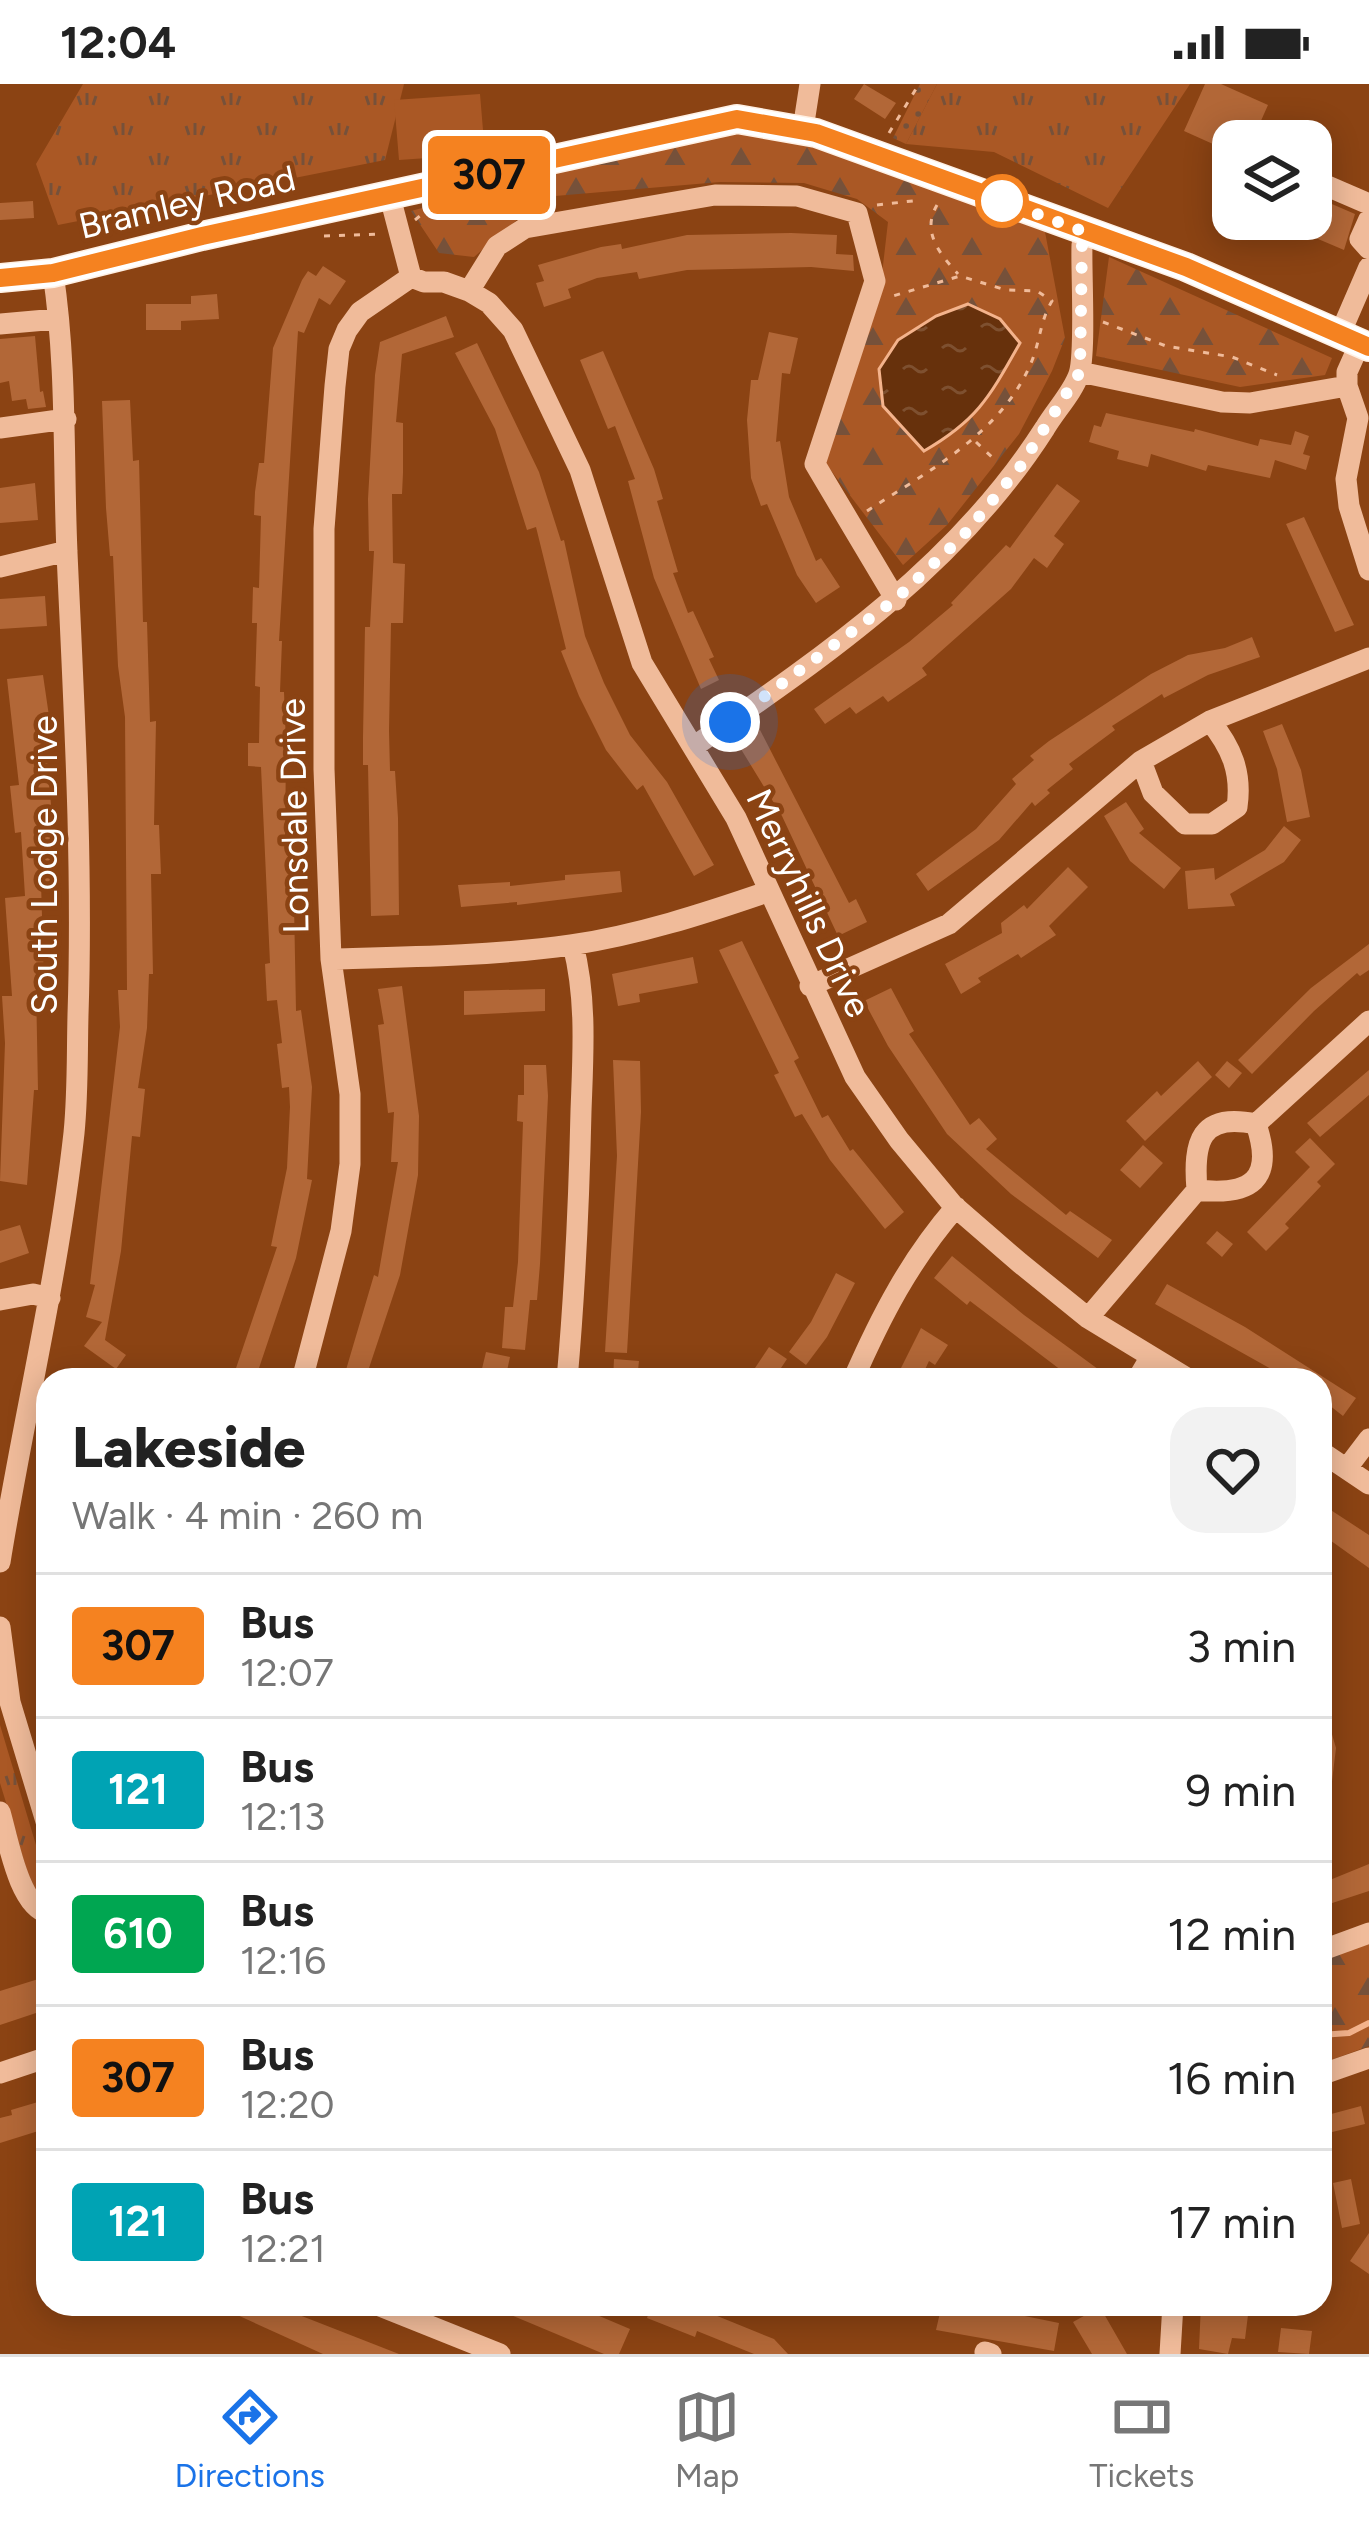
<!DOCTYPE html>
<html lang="en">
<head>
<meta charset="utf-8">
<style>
  body { margin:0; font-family:Figtree,sans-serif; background:#f2f2f2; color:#222; height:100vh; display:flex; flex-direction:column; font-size:45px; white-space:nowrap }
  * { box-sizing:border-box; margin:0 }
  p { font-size:39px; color:#767676 }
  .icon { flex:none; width:66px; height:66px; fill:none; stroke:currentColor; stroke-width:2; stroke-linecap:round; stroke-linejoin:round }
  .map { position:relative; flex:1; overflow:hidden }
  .sheet { position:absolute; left:36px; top:1284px; width:1296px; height:948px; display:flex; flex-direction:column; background:#fff; border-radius:36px; box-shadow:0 6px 30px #0003 }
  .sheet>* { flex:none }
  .badge { padding:0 24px; border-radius:9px; font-size:42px; line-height:78px }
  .buttons { position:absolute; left:1212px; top:36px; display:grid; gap:24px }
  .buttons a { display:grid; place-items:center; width:120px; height:120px; border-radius:24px; background:#fff; box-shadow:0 6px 30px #0003; font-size:60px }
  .you { position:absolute; width:60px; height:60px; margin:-30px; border:9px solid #fff; border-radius:50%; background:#1a73e8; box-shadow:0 0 0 18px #1a73e833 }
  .map>.badge { position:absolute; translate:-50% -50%; box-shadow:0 0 0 6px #fff }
  .round { display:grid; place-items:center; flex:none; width:126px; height:126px; border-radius:36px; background:#f2f2f2 }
  .summary { display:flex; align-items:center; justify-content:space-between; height:204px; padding:0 36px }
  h1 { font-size:57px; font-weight:800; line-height:90px }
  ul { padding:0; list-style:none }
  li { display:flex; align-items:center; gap:36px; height:144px; padding:0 36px; border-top:3px solid #e0e0e0 }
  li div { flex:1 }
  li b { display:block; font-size:45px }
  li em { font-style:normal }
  li .badge { min-width:132px; font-weight:700; text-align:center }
  .status { display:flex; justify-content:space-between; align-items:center; height:84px; padding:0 60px; background:#fff; direction:ltr }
  .status svg { height:33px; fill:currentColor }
  .dock { display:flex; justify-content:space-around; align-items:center; height:168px; border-top:3px solid #e0e0e0; background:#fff; font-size:33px; color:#767676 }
  .dock a { display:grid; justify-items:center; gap:6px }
  .dock .on { color:#1a73e8 }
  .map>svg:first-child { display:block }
</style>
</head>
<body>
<div class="status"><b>12:04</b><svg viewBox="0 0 49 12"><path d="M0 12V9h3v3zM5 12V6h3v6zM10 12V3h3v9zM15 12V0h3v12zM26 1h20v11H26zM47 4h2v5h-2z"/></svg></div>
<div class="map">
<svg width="1369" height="2270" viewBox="0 0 1369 2270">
  <defs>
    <pattern id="grass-tufts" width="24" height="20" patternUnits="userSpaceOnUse" patternTransform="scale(3)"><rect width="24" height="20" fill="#aa5825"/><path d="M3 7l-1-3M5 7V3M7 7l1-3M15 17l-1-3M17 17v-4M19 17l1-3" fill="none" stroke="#76513a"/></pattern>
    <pattern id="forest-firs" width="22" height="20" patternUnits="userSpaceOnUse" patternTransform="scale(3)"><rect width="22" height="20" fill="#aa5825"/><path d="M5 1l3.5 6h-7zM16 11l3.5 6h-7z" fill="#76513a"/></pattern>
    <pattern id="park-dots" width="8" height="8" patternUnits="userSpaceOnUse" patternTransform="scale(3)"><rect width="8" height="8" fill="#aa5825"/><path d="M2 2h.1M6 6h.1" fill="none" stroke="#76513a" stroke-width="1.8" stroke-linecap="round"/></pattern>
    <pattern id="water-ripples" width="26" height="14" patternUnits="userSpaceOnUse" patternTransform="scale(3)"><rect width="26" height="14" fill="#67310c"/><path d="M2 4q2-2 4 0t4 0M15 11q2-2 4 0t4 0" fill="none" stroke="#7e5030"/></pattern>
  </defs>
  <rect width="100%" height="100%" fill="#8b4313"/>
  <path fill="url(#grass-tufts)" d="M83,0H404L385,76L58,141L36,80Z
    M937,0H1190L1108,124L994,68L906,60Z
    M0,1641L48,1801V1818L34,1809L0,1699Z"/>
  <path fill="url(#forest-firs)" d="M736,40L771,43L1045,148L1065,254L1052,287L1019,350L947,441L903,481L823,376L881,199L888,138L857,115L804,99L720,98L543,113L474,173L439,169L411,127Z
    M1109,173L1332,274L1325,291L1240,303L1096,272Z
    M1369,1859V1962L1320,1980V1877Z"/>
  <path fill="url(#park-dots)" d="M920,0H937L906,60L893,54Z"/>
  <path fill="#aa5825" d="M480,10L485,70L399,76L394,16Z"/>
  <path fill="url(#water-ripples)" stroke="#f4b38c" stroke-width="3" d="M968,220L1000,235L1020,259C990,312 978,336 924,367L883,322L879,285L898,256L936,232Z"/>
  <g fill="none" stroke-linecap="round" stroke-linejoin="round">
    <path stroke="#f4b38c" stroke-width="6" d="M1320,1951L1349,1949L1369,1939"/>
  </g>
  <path fill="#b26737" d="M864,0L896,19L885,35L854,15Z
    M1205,0H1221L1268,21L1252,57H1233V69L1184,47Z
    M1311,111L1355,130L1344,166L1271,135H1311Z
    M33,117L34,134L0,136V119Z
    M791,149L837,151L836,170L853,171L854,187L811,183L687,186L639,195L637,188L597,194L568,205L571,214L544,223L536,199L544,197L538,181L601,163L621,160L622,165L687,151Z
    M323,182L346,197L330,221L319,214L304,249L298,247L279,557H282L280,608H284L286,660L285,768H288L291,820H294L296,927L301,926L312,1003L307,1095L312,1096L296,1174L255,1296H232L277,1163L271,1162L287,1084L290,1023L289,1003L282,1004L277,960L282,959L277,916L267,917L265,880L270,879L261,683L248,682V659H259L260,603L255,602L257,539H252L253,503L259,504L261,432L254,431L255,408L259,379H264L273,264L302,196L308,187L316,192Z
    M217,210L219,235L181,237V246H146V220H191V212Z
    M446,232L454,253L402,270L396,338L403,339V389L402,410H392L393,479L405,480L404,510L403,539H391L389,647L390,687H395L398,734L399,831L371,832L368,681H363V653L365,543H370L374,467H369L368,415L375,291L380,258Z
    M769,248L798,254L790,290L782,289L776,358L780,357L789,413L816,477L821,474L840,503L816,519L797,491L767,420L761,422L751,394L747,336L751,296H758Z
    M35,252L40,308L43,307L46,323L28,325L26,315L12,317L9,297L0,299V255Z
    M477,259L539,388L561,457L564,456L585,552L604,599L630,651L667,698L714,781L694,792L643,701L637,706L606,666L579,612L561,567L566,565L536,443L527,446L495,345L455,269Z
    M603,267L654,385L663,415L657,417L678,488L673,489L688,529L693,527L714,573L709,575L719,596L701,605L654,494L628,397L635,395L615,342L608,345L580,276Z
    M130,316L133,377L139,376L143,538H147L150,638L156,637L154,741H159L161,790H151L153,890H149L147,944L138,1004L145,1005L140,1053L132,1052L121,1167L105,1256L126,1271L116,1285L84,1262L102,1238L86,1233L95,1201L90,1200L120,943L118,906H127L125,633L118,582L113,472H110L106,424L102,317Z
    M1106,329L1194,348L1195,345L1258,362L1260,355L1291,361L1295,347L1309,352L1303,370L1310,372L1306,386L1275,376L1270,394L1208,381L1206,387L1151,370L1148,383L1117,375L1119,367L1089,358L1094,341L1101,343Z
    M35,399L38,436L0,439V404Z
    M1057,400L1080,417L1054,452L1064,460L1047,484L1034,474L1011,505L922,584L927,591L888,618L883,612L856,630L850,623L825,640L814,625L909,558L953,521L951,519L1006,461L1010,464Z
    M1304,433L1354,541L1335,548L1286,440Z
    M45,512L47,542L0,545V515Z
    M1252,553L1260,573L1208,591L1164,614L1162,610L1112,642L1115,646L1069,680L1073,685L1047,706L1050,709L1035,722L1032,718L999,756L928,807L916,790L976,745L1016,700L1012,695L1034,676L1030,672L1049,657L1151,590L1188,571L1225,564Z
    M43,591L50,639H44L53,744L50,745L53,799H41L44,899L36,900L38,1006H34L27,1101L0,1097L5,959L2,912H12L5,814L25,812L21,748L15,749L10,702L19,701L7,595Z
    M1282,640L1301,686L1310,733L1287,738L1277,685L1263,647Z
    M759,644L849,819L856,815L867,838L838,852L782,732L736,657Z
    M1126,718L1144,745L1139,749L1181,784L1164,805L1130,777L1104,732Z
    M1284,742L1301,756L1284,778L1230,810L1235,822L1188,825L1185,787L1214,784L1215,796L1265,766Z
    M1068,783L1088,803L1049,842L1056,851L1021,874L1018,870L978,894L981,898L961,910L945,880L1002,849L1001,839L1024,821L1027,825Z
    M620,787L622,808L517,821V818L461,823L458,801L510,798V802L565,796V791Z
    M742,857L799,974L794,977L822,1034L828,1031L850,1067L853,1065L904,1128L885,1145L830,1076L802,1030L795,1033L774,991L779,989L719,866Z
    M1369,860V886L1360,892L1357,889L1314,927L1252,990L1238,976L1311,904Z
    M693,873L698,899L639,910L640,918L618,922L612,890Z
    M402,902L419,1032L418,1091L400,1191L365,1296H343L374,1191L378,1193L398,1078H391L394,1028L388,1029L378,941L384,940L378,905Z
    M891,904L914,947L909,950L970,1041L979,1034L997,1055L986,1065L1066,1131L1070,1127L1112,1156L1098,1174L1011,1110L947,1050L888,962L864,917Z
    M545,905V927L464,931V907Z
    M613,976L640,977L641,1028L627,1269L605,1268L617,1072Z
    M1198,977L1212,993L1145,1057L1126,1037L1157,1007L1161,1012Z
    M1227,977L1242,989L1229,1004L1215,991Z
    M524,981H546L548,1012L540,1180L537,1216H530L525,1266L502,1264L505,1223H513L518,1178L523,1038L517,1037L518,1011H524Z
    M1369,986V1011L1320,1053L1307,1039Z
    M1310,1054L1335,1080L1317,1098L1321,1102L1285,1140L1289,1144L1266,1167L1247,1148L1310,1083L1295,1068Z
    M1143,1061L1163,1079L1140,1104L1120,1086Z
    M20,1141L29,1169L0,1179V1147Z
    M1217,1147L1233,1160L1222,1173L1206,1159Z
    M952,1172L1024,1231L1113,1296H1074L970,1217L967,1221L934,1194Z
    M836,1189L855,1199L827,1253L806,1281L789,1268L811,1238Z
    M1167,1200L1245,1243L1356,1314L1343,1332L1320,1314V1296H1291L1155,1220Z
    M921,1244L948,1261L935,1281L929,1277L920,1296H895Z
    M769,1263L787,1275L773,1296H747Z
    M486,1268L510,1273L505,1296L480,1293Z
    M614,1275L639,1277L637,1296H613Z
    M1320,1419L1369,1451V1484L1320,1449Z
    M1320,1623H1324L1336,1664L1330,1714L1320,1713Z
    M1369,1780V1807L1320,1823V1800Z
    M48,1892V1925L0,1941V1907Z
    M48,2015V2044L0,2059V2034L12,2031L11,2026Z
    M1361,2022L1365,2040L1320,2051V2033Z
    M1351,2095L1360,2140L1342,2144L1333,2099Z
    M1369,2149V2190L1350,2177Z
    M213,2220H271L399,2270H323Z
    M485,2220H571L630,2245L619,2270H604Z
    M652,2220H708L705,2227L774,2255L788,2270H754L697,2247L695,2253L647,2234Z
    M942,2220H965L1059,2239L1054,2267L936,2246Z
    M1201,2220H1241L1240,2230L1248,2231L1245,2255L1232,2254L1228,2270L1199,2265Z
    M1100,2223L1127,2270H1092L1073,2238Z
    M1281,2244L1312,2247L1309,2270L1278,2268Z"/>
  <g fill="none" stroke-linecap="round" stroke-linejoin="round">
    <path stroke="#f0bb9a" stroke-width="3" stroke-dasharray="6 9" stroke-linecap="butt" d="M889,49L919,0
      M877,121L921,116
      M937,121C921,148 940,170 958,190
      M415,136L421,131L518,125
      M324,152L380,150
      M1103,238L1166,262L1232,273L1277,291
      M976,358L995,376
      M867,427C928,387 1001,350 1031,279C1040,258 1040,237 1052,217L1037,207L1006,206L960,192L893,212"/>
    <path stroke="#f0bb9a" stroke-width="21" d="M803,45L810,0
      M1311,95L1369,120
      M390,113L411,193L424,198H444L469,207L489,219L513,246L580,386L642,579L736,734L855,993L899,1056L953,1121L1020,1179L1088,1234L1190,1296
      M1369,135L1360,155L1369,165
      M469,207L497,162L525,144L715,111L797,112L857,129L875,197L815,380L896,516
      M0,240L57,235
      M1340,250L1369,183
      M1360,259L1347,288V302L1358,334L1346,395L1349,422L1369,486
      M1080,288L1222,318L1250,319L1347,302
      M0,344L66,335
      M0,483L67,467
      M693,663C825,572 957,482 1045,344C1055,327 1073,308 1079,290C1086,270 1081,187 1082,161L1085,148
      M1141,677L1153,709L1185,740H1212L1237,723C1242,689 1232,664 1210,637
      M331,875C411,873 491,872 571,861C638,851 703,830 767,808
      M810,902L949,840L1141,677L1210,637L1369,574
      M1197,1106C1251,1112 1275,1096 1256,1040
      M0,1216L33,1210L50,1214
      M1088,1234L1197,1106C1193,1058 1200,1028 1256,1040L1369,937
      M302,1296L341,1147L350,1080V1010L331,875L324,685V445L335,302L339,265L347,246L360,228L411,193
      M567,1296C575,1206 579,1117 581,1027C583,971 587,915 573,861
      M853,1296C881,1232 910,1176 956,1123
      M1137,1296L1150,1274
      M1320,1367L1369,1400
      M1347,1384L1369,1355
      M0,1478C23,1335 58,1193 74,1049C78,1010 77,970 78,931C83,777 74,624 67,469C63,376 67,282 53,189
      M0,1543L10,1618L48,1744
      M0,1728C8,1755 19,1823 48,1829
      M1320,1867L1369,1849
      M0,1989L48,1973
      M1320,1991L1369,1974
      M375,2220L500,2270
      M985,2268L991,2270
      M1170,2270L1173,2220"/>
    <path stroke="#fff0e3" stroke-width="30" d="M0,194L53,189L202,152L737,35L816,49L1186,183L1369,263"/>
  </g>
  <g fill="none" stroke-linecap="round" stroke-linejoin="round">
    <g stroke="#fff" stroke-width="27">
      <path id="line" d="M0,194L53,189L202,152L737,35L816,49L1186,183L1369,263"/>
    </g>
    <use href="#line" stroke="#f58220" stroke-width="18"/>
    <path stroke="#fff" stroke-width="12" stroke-dasharray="0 21.6" d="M730,638L896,515L963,452L1020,383L1080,288L1082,161L1085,148L1002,117"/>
  </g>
  <circle fill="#fff" stroke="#f58220" stroke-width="6" cx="1002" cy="117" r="24"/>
  <g text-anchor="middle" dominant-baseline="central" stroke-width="9" stroke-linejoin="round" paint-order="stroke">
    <g font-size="36" fill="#fff" stroke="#8b4313">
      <text transform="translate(187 118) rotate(-13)">Bramley Road</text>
      <text transform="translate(294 732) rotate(-91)">Lonsdale Drive</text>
      <text transform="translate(44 781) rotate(-90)">South Lodge Drive</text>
      <text transform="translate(809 819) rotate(65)">Merryhills Drive</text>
    </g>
  </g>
</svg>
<div class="buttons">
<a><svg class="icon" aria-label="layers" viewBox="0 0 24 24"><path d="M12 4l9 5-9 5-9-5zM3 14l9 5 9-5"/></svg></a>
</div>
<div class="you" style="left:730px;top:638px"></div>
<b class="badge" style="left:489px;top:91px;background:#f58220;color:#111">307</b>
<section class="sheet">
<div class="summary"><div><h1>Lakeside</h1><p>Walk · 4 min · 260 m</p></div><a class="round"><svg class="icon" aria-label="heart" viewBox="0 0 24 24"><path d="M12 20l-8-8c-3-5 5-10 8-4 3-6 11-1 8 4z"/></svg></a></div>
<ul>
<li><span class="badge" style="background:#f58220;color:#111">307</span><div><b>Bus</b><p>12:07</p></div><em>3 min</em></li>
<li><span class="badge" style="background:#00a3b4;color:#fff">121</span><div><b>Bus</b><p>12:13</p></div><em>9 min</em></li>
<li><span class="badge" style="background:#00a651;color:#fff">610</span><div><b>Bus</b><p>12:16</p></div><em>12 min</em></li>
<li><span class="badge" style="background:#f58220;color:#111">307</span><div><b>Bus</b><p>12:20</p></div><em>16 min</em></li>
<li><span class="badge" style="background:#00a3b4;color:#fff">121</span><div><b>Bus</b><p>12:21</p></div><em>17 min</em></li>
</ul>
</section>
</div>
<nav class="dock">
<a class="on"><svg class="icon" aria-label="directions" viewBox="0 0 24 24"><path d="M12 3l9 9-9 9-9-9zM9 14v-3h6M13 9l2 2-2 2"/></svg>Directions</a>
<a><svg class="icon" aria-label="map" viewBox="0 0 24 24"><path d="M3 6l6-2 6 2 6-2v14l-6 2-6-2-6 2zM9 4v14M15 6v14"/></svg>Map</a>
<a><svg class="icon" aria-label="tickets" viewBox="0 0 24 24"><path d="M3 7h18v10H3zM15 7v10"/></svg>Tickets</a>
</nav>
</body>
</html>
